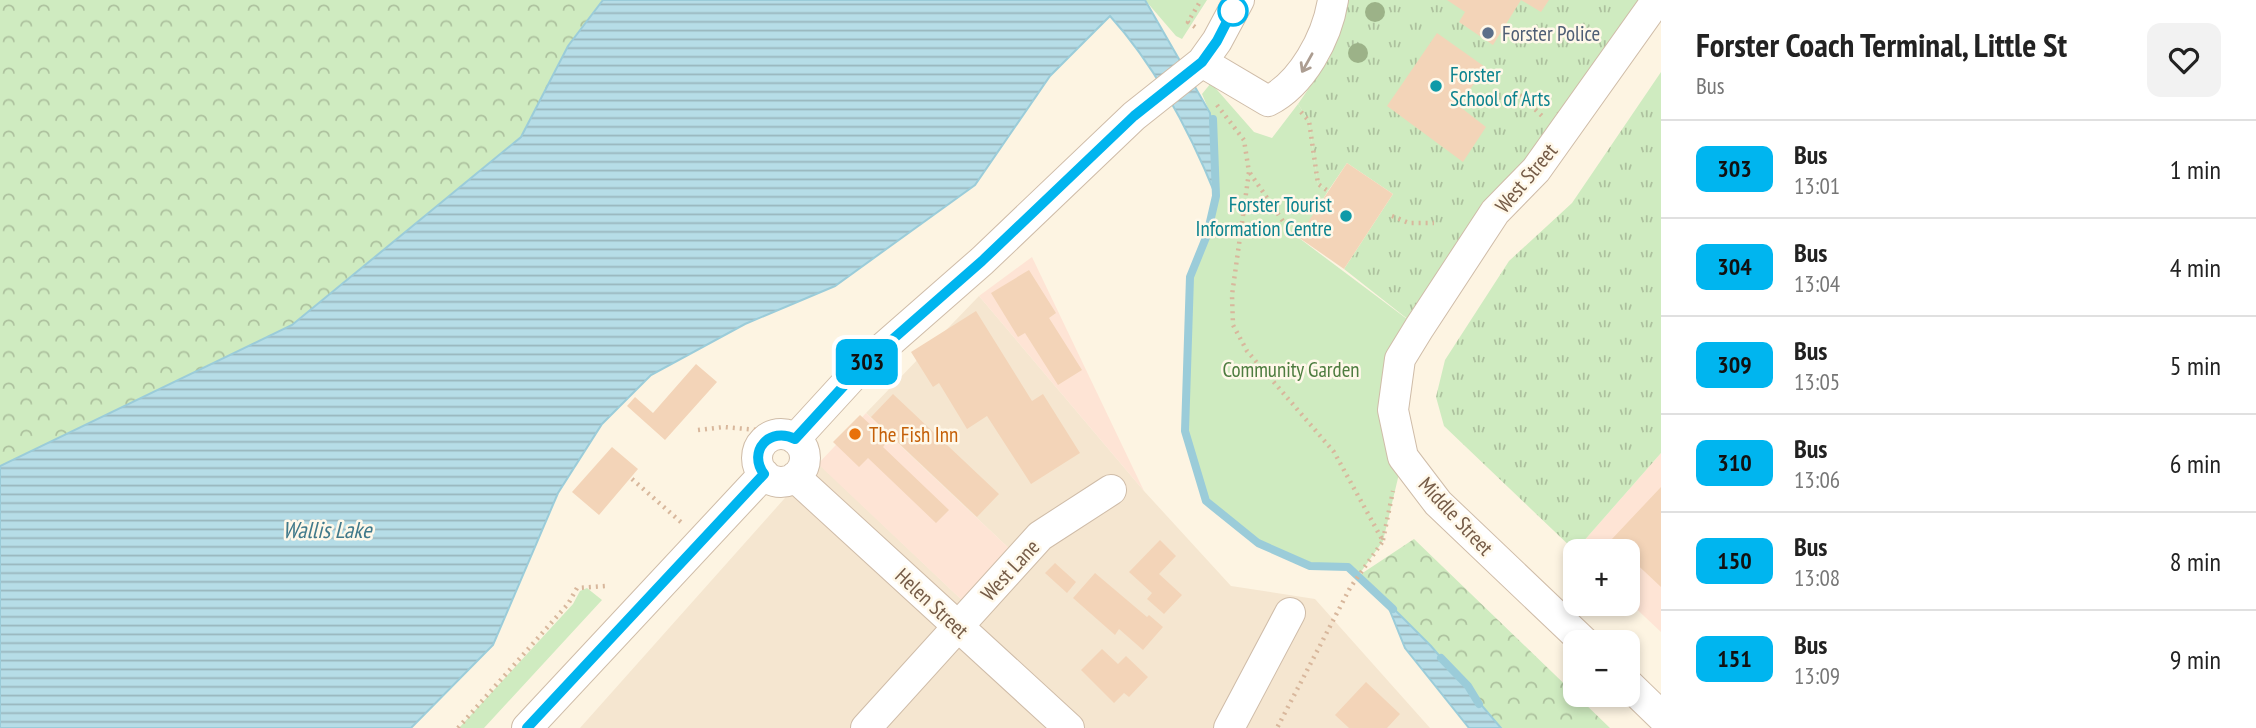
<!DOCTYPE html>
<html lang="en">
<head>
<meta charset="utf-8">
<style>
  body { margin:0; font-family:"PT Sans Narrow",sans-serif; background:#f2f2f2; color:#222; height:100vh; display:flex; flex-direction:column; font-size:26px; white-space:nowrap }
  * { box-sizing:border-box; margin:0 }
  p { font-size:23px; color:#767676 }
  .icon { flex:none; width:38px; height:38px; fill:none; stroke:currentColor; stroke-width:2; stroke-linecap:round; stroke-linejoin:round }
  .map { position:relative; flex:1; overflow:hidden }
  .panel { display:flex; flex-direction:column; background:#fff; width:595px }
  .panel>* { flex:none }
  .badge { padding:0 14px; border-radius:10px; font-size:24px; line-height:46px }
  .controls { position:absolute; left:1563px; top:539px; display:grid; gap:14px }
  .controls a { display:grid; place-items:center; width:77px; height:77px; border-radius:14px; background:#fff; box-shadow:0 4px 10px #0003; font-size:35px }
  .map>.badge { position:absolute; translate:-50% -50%; box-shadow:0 0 0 4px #fff }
  .round { display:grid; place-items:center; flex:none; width:74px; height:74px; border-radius:14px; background:#f2f2f2 }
  .headline { display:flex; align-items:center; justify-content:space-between; height:119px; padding:0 35px }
  h1 { font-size:33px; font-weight:600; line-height:52px }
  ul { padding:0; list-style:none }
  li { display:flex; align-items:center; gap:21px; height:98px; padding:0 35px; border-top:2px solid #e0e0e0 }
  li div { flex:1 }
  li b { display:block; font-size:26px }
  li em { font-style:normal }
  li .badge { min-width:77px; font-weight:700; text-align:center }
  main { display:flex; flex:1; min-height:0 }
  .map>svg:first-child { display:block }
</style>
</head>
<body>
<main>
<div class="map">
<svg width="1661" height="728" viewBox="0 0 1661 728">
  <defs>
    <pattern id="grass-tufts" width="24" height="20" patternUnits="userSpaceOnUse" patternTransform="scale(1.75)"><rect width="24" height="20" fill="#cfebc0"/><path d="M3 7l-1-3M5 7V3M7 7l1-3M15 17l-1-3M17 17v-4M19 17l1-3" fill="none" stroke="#adc19e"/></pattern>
    <pattern id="forest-crowns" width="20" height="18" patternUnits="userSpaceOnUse" patternTransform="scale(1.75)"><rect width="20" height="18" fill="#cfebc0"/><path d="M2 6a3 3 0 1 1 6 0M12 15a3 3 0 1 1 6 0" fill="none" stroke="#adc19e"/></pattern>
    <pattern id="water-rules" width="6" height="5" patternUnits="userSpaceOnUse" patternTransform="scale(1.75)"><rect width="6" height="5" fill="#b6dde7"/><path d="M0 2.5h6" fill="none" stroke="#99b6bd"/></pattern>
  </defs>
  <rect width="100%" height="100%" fill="#fdf4e2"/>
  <path fill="#f5e6d0" d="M979,296L1144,491L1231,586L1315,599L1430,728H580L817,462L966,604L1014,553L866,413Z"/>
  <path fill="#fee4d5" d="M1032,257L1144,491L979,296Z
    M866,413L1014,553L966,604L818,464Z
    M1661,453V632L1628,601V551H1575Z"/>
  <path fill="url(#grass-tufts)" d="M1349,0H1657L1419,328L1344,269L1393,194L1347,163L1328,191L1318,184L1309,121L1298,104L1329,59Z
    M1661,72V453L1575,551L1444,426L1436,397L1445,360L1509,261L1572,203Z"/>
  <path fill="url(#forest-crowns)" d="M0,0H609L521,137L292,325L0,466Z
    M1414,539L1610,728H1501L1431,646L1358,576Z"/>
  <path fill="#cfebc0" d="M1145,0H1207L1182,39L1176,36Z
    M1211,83L1254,132L1272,138L1298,104L1309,121L1318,184L1328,191L1299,238L1419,328L1400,359L1403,457L1383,541L1358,576L1348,568L1310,566L1258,543L1206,501L1185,431L1190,277L1207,235L1216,196L1210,113L1202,94Z
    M587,588L602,600L484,728H459L573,604L580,591Z"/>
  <path fill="url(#water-rules)" stroke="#9bccd9" stroke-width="2" d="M603,0H1145L1210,113L1216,196C1190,132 1157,68 1110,16L1050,76L975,185L835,286L745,324L651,375L602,424L558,493L493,645L411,728H0V466L292,325L521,137L568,46Z
    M1386,601L1431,646L1501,728H1469L1405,648Z"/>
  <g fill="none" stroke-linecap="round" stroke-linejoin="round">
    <path stroke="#9bccd9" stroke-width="8" d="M1213,119L1216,196L1207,235L1190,277L1185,431L1206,501L1258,543L1310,566L1348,567L1393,609
      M1441,658L1468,686L1479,704"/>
  </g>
  <path fill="#f3d4b8" d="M1447,0H1521L1493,45L1459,22L1465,12Z
    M1521,0H1549L1541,12Z
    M1437,33L1485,67L1459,106L1486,127L1463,162L1387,106Z
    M1347,163L1393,194L1344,269L1298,237Z
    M1029,270L1056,313L1049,318L1082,370L1058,385L1025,333L1018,337L991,293Z
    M976,311L1032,401L1043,394L1080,453L1031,484L987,416L967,429L939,383L933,387L911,352Z
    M696,364L717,382L665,440L627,406L635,397L653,413Z
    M893,394L999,494L977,517L871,417Z
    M860,415L888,441L883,447L949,510L936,523L868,458L859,467L833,442Z
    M612,447L638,469L599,515L572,492Z
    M1661,487V587L1628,556V551H1623L1611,540Z
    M1160,540L1176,556L1159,574L1182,595L1164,614L1147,599L1152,593L1129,572Z
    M1055,563L1076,582L1067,593L1045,573Z
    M1095,573L1147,617L1149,615L1163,627L1143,650L1119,629L1115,635L1073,598Z
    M1102,649L1118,664L1126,656L1148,677L1129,697L1124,693L1114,703L1081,670Z
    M1366,682L1400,714L1387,728H1349L1335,715Z"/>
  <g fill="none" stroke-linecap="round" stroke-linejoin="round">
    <g stroke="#cfbca8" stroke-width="32">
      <path id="minor" d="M1202,62L1268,101C1302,84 1327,38 1333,0
        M757 458a24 24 0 1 1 48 0a24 24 0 1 1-48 0Z
        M795,439L861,367L982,261L1134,116L1202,62L1217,41L1239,0
        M795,477L1069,728
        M1584,642L1438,503L1403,457L1393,410L1400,359L1419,328L1495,212L1536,170L1657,0
        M1628,684L1661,716
        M527,728L764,474
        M866,728L1040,536L1111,490
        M1229,728L1290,613"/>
    </g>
    <path stroke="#d8b79c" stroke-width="4.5" stroke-dasharray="2 5" stroke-linecap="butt" d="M1195,27L1188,22L1201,0
      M1520,95L1542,116
      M1217,105L1244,140L1249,172L1232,295L1233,325L1247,351L1334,452L1383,541L1350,588L1277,728
      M1301,112L1309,121L1318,184L1328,191
      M1250,173L1289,230
      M1392,216L1409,223H1434
      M698,430L724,427L758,430
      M632,479L682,523
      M1383,540L1393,491
      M458,728L568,604L577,588L605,586"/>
    <use href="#minor" stroke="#fff" stroke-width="30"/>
  </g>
  <g fill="#9cb288">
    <circle cx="1375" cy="12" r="10"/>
    <circle cx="1358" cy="53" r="10"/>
  </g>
  <defs><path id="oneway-shaft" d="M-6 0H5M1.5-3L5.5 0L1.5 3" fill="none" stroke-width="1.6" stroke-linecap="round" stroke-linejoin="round" transform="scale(1.75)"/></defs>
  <use stroke="#ac9d91" href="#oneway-shaft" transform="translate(1307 63) rotate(119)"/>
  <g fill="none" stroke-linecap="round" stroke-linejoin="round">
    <g stroke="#fff" stroke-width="16">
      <path id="line" d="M527,728L764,474C747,451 770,426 795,439L861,367L982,261L1134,116L1202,62L1217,41L1238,0"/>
    </g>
    <use href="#line" stroke="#00b5ef" stroke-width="10"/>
  </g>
  <circle fill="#fff" stroke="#00b5ef" stroke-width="3.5" cx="1233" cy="11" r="14"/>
  <circle fill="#5c6f8a" stroke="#fff8e9" stroke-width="2.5" cx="1488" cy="33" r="7"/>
  <g fill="#0f9aa8" stroke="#fff8e9" stroke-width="2.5">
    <circle cx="1436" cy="86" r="7"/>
    <circle cx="1346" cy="216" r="7"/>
  </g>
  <circle fill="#e8710a" stroke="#fff8e9" stroke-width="2.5" cx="855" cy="434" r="7"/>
  <g text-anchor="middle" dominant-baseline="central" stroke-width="5" stroke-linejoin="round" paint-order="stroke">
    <g font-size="21" fill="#4e5e75" stroke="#fff8e9" text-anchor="start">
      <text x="1502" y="33">Forster Police</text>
    </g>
    <g font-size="21" fill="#0d838f" stroke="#fff8e9" text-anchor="start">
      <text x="1450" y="74">Forster<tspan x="1450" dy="24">School of Arts</tspan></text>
      <text x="1332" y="204" text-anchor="end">Forster Tourist<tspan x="1332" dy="24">Information Centre</tspan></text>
    </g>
    <g font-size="21" fill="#755b47" stroke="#fff8e9">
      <text transform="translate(1526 178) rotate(-50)">West Street</text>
      <text transform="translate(1456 516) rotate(47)">Middle Street</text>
      <text transform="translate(1010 570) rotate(-47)">West Lane</text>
      <text transform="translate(932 603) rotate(43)">Helen Street</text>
    </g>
    <g font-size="21" fill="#4d7c3f" stroke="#fff8e9">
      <text x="1291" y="369">Community Garden</text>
    </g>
    <g font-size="21" fill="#c56008" stroke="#fff8e9" text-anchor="start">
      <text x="869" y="434">The Fish Inn</text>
    </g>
    <g font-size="23" font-style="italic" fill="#40798a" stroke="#fff8e9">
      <text x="327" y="529">Wallis Lake</text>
    </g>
  </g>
</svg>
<div class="controls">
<a>+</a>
<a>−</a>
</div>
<b class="badge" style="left:867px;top:362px;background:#00b5ef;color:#111">303</b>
</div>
<section class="panel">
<div class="headline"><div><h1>Forster Coach Terminal, Little St</h1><p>Bus</p></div><a class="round"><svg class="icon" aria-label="heart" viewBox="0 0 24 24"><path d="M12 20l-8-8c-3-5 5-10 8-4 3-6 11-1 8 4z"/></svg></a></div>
<ul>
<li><span class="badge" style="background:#00b5ef;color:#111">303</span><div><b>Bus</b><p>13:01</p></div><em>1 min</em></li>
<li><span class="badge" style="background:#00b5ef;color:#111">304</span><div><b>Bus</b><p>13:04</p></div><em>4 min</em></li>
<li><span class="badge" style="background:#00b5ef;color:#111">309</span><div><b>Bus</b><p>13:05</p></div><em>5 min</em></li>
<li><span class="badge" style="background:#00b5ef;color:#111">310</span><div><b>Bus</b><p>13:06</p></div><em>6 min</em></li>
<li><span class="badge" style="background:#00b5ef;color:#111">150</span><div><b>Bus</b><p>13:08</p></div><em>8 min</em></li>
<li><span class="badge" style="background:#00b5ef;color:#111">151</span><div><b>Bus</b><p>13:09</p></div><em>9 min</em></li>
</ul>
</section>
</main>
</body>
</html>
